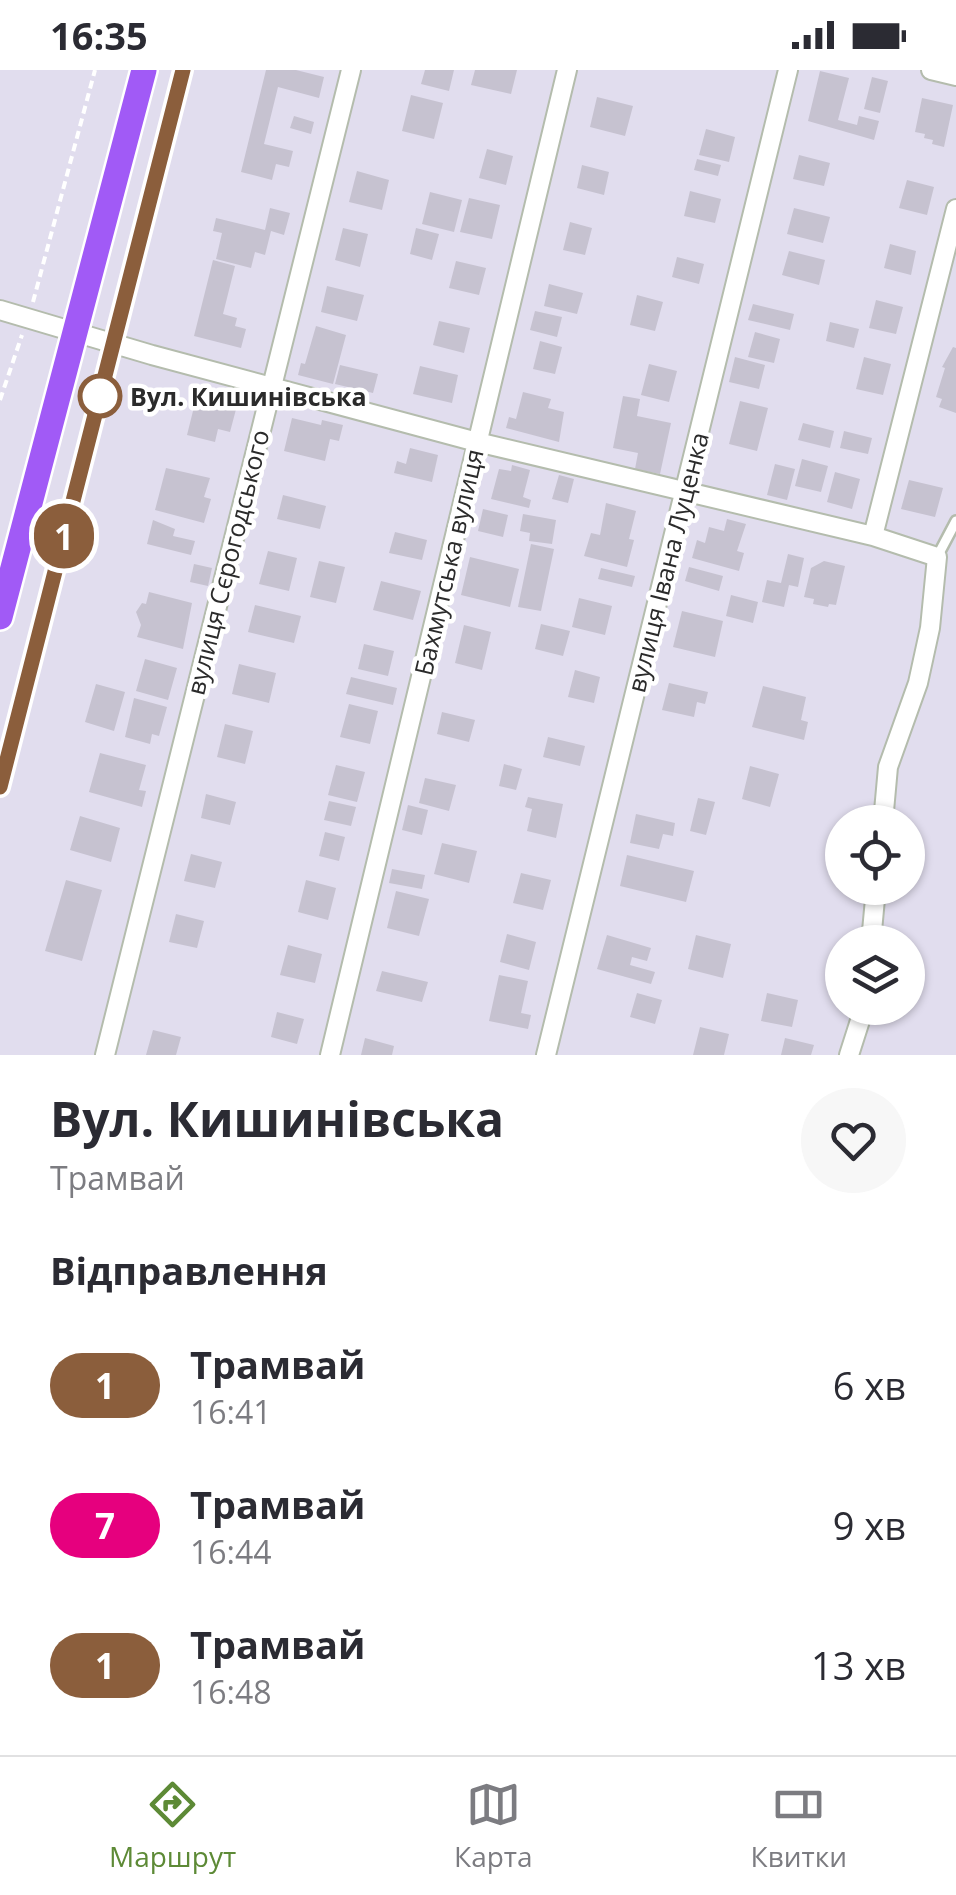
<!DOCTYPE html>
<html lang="uk">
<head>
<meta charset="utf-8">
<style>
  body { margin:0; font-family:"Open Sans",sans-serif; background:#f7f7f7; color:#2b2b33; height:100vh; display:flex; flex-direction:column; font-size:38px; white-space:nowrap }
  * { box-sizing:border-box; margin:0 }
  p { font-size:32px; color:#7c7c81 }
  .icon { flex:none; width:55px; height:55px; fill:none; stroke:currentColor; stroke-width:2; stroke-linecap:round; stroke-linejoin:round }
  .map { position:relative; height:985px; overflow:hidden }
  .side { display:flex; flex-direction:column; background:#fff; flex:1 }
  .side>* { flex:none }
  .badge { padding:0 20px; border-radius:32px; font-size:35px; line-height:65px }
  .tools { position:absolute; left:825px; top:735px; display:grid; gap:20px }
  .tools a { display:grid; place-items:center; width:100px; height:100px; border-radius:50%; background:#fff; box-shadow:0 2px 8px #0004; font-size:50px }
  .map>.badge { position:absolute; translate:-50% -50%; box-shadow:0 0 0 5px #fff }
  h2 { padding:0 50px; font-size:38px; line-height:90px }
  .round { display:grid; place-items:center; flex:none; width:105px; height:105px; border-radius:52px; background:#f7f7f7 }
  .headline { display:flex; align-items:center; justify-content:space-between; height:170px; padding:0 50px }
  h1 { font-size:48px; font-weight:700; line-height:75px }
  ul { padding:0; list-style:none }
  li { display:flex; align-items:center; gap:30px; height:140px; padding:0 50px }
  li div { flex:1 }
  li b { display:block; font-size:38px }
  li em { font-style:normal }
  li .badge { min-width:110px; font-weight:700; text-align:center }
  .status { display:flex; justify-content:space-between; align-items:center; height:70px; padding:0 50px; background:#fff; direction:ltr }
  .status svg { height:28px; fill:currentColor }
  .menu { display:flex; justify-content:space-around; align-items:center; height:140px; border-top:2px solid #e1e1e2; background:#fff; font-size:28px; color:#7c7c81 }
  .menu a { display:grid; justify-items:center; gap:5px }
  .menu .on { color:#5d8a36 }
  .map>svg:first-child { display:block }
</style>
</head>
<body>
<div class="status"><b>16:35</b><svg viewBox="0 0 49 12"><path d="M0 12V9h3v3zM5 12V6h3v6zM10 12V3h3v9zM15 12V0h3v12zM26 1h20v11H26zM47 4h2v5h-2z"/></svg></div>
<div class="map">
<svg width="956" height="985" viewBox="0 0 956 985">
  <rect width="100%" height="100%" fill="#e1ddee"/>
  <path fill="#c6c2d0" d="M266,0H296L324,7L319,28L278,17L264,74L293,81L289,97L276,94L272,110L241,102Z
    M425,0H454L449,21L421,14Z
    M475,0H517L511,24L471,15Z
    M820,1L849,8L838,50L857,55L859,46L879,51L874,70L808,51Z
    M872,7L888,11L880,43L864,39Z
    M411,25L443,33L434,69L402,61Z
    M597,27L633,36L625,66L590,57Z
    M922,28L953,35L944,77L932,74L933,70L924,68L925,64L915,62Z
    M294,46L314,52L311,64L290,58Z
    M706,59L735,67L729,92L699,85Z
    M487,79L513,86L506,115L479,108Z
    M799,85L830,93L824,116L793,109Z
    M697,89L721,95L718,106L694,100Z
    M582,95L609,102L604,125L577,118Z
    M357,101L389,110L382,140L349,132Z
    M907,110L934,117L927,145L899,138Z
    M690,121L721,129L715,153L684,146Z
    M430,122L462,130L454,162L422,154Z
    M469,128L500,135L492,169L460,162Z
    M270,138L290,143L284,165L271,161L265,185L255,182L251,198L216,189L222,163L213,161L216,148L265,160Z
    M794,138L830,147L823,173L787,164Z
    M570,152L592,158L585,185L563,180Z
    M343,158L368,164L360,197L335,190Z
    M416,158L439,164L432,190L410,184Z
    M890,174L916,181L911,205L884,198Z
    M789,181L825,190L819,215L782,205Z
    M677,187L704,194L699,214L672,207Z
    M213,190L235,196L223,244L237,248L235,256L246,259L241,278L194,266Z
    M456,191L486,198L479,225L449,218Z
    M549,214L583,223L577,244L544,236Z
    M327,216L364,225L357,251L321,242Z
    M637,225L663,232L655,261L630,255Z
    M876,230L903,237L896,264L869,258Z
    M753,234L794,244L790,260L748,250Z
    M535,241L562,247L557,267L530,260Z
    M439,251L470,258L464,283L433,275Z
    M830,252L859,259L854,278L826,271Z
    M316,256L346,265L333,314L298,305L301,293L305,294Z
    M755,262L780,269L774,293L748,287Z
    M540,271L562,277L555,304L533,299Z
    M953,277L956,278V343L939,337L942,329L936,327L945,298L942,297Z
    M735,287L765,295L759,319L729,312Z
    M864,287L891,294L883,325L856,319Z
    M649,294L677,301L669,332L641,325Z
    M340,295L378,304L373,323L335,314Z
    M420,296L458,305L452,333L413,324Z
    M199,317L239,328L230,362L218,359L215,372L187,365Z
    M523,322L551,329L548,338L564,342L559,372L506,358L509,347L516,349Z
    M623,326L640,329L637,346L671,353L660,404L635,399L638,383L613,378Z
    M740,331L768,338L757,381L729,374Z
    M292,348L321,355L322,350L343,355L339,371L330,369L325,391L284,381Z
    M803,353L834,361L830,378L798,370Z
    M844,361L872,368L868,384L840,378Z
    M410,378L438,385L432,412L394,403L397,391L406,394Z
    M802,389L828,396L821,422L795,416Z
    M775,394L795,399L787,430L767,425Z
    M512,395L530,400L523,427L531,430L529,438L491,429L499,399L511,401Z
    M166,398L210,408L204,427L211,429L204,453L155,440Z
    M835,402L860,409L852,439L827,432Z
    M559,405L574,409L568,433L552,429Z
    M909,410L943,418L935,447L901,439Z
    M283,425L326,436L320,459L277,449Z
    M606,433L636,441L629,469L634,470L627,497L584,486L591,463L600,465Z
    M483,439L508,445L503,467L478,461Z
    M523,444L556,450L552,474L529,471L530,463L520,461Z
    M727,449L746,454L737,481L744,483L739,501L692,488L697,470L705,473L709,457L724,461Z
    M153,450L175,459L173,466L195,471L191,485L147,474Z
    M395,462L427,470L422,490L389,483Z
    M531,474L554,479L541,541L518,537Z
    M268,481L297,488L289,521L259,514Z
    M788,484L804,488L798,517L789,515L784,537L762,532L767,510L781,513Z
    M470,487L519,499L510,537L461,525Z
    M319,491L345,497L336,533L310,527Z
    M824,491L845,496L836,535L829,534L828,537L813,534L814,529L804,527L811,498Z
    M194,494L212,498L208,516L190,512Z
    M689,497L723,506L719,521L685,511Z
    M601,498L635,506L632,517L598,509Z
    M381,511L421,521L413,550L373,540Z
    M149,522L192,533L183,579L137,567L141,555L136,542L142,533L146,534Z
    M731,525L758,532L753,553L726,546Z
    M579,528L612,536L605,565L572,557Z
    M255,535L301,546L294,573L248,562Z
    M682,541L723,551L715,587L673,577Z
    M541,554L570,561L563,586L535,579Z
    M464,555L491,562L482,600L455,593Z
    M364,574L394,581L388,606L358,599Z
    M145,589L177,598L168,630L136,621Z
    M239,594L276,603L269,633L232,624Z
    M575,600L600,607L594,633L568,627Z
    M351,607L397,618L393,635L346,624Z
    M669,613L708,622L705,634L697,632L694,647L662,640Z
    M96,614L125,622L114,661L85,652Z
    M763,616L806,627L801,650L808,652L804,670L752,657Z
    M134,628L167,637L159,666L152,664L150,674L125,667Z
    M349,634L378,641L370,674L340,667Z
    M442,642L475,650L469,672L437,664Z
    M225,654L253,661L245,694L217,687Z
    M548,667L585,676L580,696L543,687Z
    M100,683L146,695L139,720L146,721L142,737L89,722Z
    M504,694L522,699L516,720L499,716Z
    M336,695L365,702L357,732L328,725Z
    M750,696L779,704L770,737L742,729Z
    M425,708L456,715L449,741L419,733Z
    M206,724L236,732L230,755L201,748Z
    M528,727L563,734L556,768L527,761L532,739L525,737Z
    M698,728L715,732L706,765L690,761Z
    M329,731L356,737L351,756L324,750Z
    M408,735L428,740L422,765L402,760Z
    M636,744L675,753L673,766L663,764L659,779L630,773Z
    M80,746L120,758L111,792L70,780Z
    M325,762L345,767L339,791L319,786Z
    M442,773L477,781L469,813L434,804Z
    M191,784L222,792L215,818L184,811Z
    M627,785L694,801L686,832L620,816Z
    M392,799L425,805L422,819L389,813Z
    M521,803L551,810L543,840L513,833Z
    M66,810L102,820L82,891L45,881Z
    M306,810L336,818L328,850L298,842Z
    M396,821L429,829L419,866L387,858Z
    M176,844L204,851L197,878L169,872Z
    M507,864L536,872L529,900L500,892Z
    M607,865L651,878L647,891L632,887L630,895L655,902L651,914L597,899Z
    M696,865L731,874L723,908L688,899Z
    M288,875L322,884L315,913L280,905Z
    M382,901L428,912L422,932L376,921Z
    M499,905L528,911L521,943L531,945L528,959L489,951Z
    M637,923L662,930L655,954L630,947Z
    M767,923L798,930L792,957L761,951Z
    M277,942L304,949L297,974L271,967Z
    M700,957L729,964L724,985H693Z
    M153,960L181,967L176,985H146Z
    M365,968L394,976L392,985H361Z
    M785,968L814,975L811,985H781Z"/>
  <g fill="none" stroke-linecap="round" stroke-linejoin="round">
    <g stroke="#b4bcad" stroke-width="14">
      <path id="service" d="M937,487L956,451"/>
    </g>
    <g stroke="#b4bcad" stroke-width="22">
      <path id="minor" d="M931,0L956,6
        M0,240L152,285L477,372L873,466L937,487L930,558L918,613L888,697L883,752
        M873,466L956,139
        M871,872L876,818
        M105,985L351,0
        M330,985L567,0
        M546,985L788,0
        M849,985L864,938"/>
    </g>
    <g stroke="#fff" stroke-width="30">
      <path id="primary" d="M0,547L144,0"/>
    </g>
    <path stroke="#fff" stroke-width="4" stroke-dasharray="8 5" stroke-linecap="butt" d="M33,232L95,0
      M0,330L22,265"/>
    <use href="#service" stroke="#fff" stroke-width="9"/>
    <use href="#minor" stroke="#fff" stroke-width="18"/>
    <use href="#primary" stroke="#a15af6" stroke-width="25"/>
    <path stroke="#aab69f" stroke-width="2.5" d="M0,717L183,0"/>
  </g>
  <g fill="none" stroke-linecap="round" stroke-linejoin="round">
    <g stroke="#fff" stroke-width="22">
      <path id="line" d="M0,717L183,0"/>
    </g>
    <use href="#line" stroke="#8b5e3c" stroke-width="15"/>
  </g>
  <circle fill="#fff" stroke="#8b5e3c" stroke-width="5" cx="100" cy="326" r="20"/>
  <g text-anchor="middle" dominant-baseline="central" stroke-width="9" stroke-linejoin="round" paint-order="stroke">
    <g font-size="25" font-weight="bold" fill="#2b2b2b" stroke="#fff" text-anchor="start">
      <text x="130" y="326">Вул. Кишинівська</text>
    </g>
    <g font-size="25" fill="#2b2b2b" stroke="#fff">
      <text transform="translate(227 492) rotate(-76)">вулиця Сєрогодського</text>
      <text transform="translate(448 492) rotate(-77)">Бахмутська вулиця</text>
      <text transform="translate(667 492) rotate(-76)">вулиця Івана Луценка</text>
    </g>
  </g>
</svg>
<div class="tools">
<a><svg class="icon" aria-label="locate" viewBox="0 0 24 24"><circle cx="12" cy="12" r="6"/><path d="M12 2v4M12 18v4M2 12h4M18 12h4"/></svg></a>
<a><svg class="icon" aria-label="layers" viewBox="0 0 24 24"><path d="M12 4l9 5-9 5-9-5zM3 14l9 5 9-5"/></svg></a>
</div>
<b class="badge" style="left:64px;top:466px;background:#8b5e3c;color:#fff">1</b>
</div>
<section class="side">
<div class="headline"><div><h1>Вул. Кишинівська</h1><p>Трамвай</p></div><a class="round"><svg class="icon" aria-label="heart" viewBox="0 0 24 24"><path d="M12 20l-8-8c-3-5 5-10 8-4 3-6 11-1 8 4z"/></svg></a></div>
<h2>Відправлення</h2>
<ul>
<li><span class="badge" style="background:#8b5e3c;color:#fff">1</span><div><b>Трамвай</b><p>16:41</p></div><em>6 хв</em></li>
<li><span class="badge" style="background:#e6007e;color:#fff">7</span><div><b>Трамвай</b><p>16:44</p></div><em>9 хв</em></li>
<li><span class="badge" style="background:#8b5e3c;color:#fff">1</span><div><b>Трамвай</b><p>16:48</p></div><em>13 хв</em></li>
</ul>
</section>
<nav class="menu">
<a class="on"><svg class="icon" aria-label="directions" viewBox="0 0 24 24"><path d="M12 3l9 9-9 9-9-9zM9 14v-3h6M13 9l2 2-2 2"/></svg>Маршрут</a>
<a><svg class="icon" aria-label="map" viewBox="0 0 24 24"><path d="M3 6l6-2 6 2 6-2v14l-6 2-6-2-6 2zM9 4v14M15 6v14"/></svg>Карта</a>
<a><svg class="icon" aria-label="tickets" viewBox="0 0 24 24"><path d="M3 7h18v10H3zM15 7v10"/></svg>Квитки</a>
</nav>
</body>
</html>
